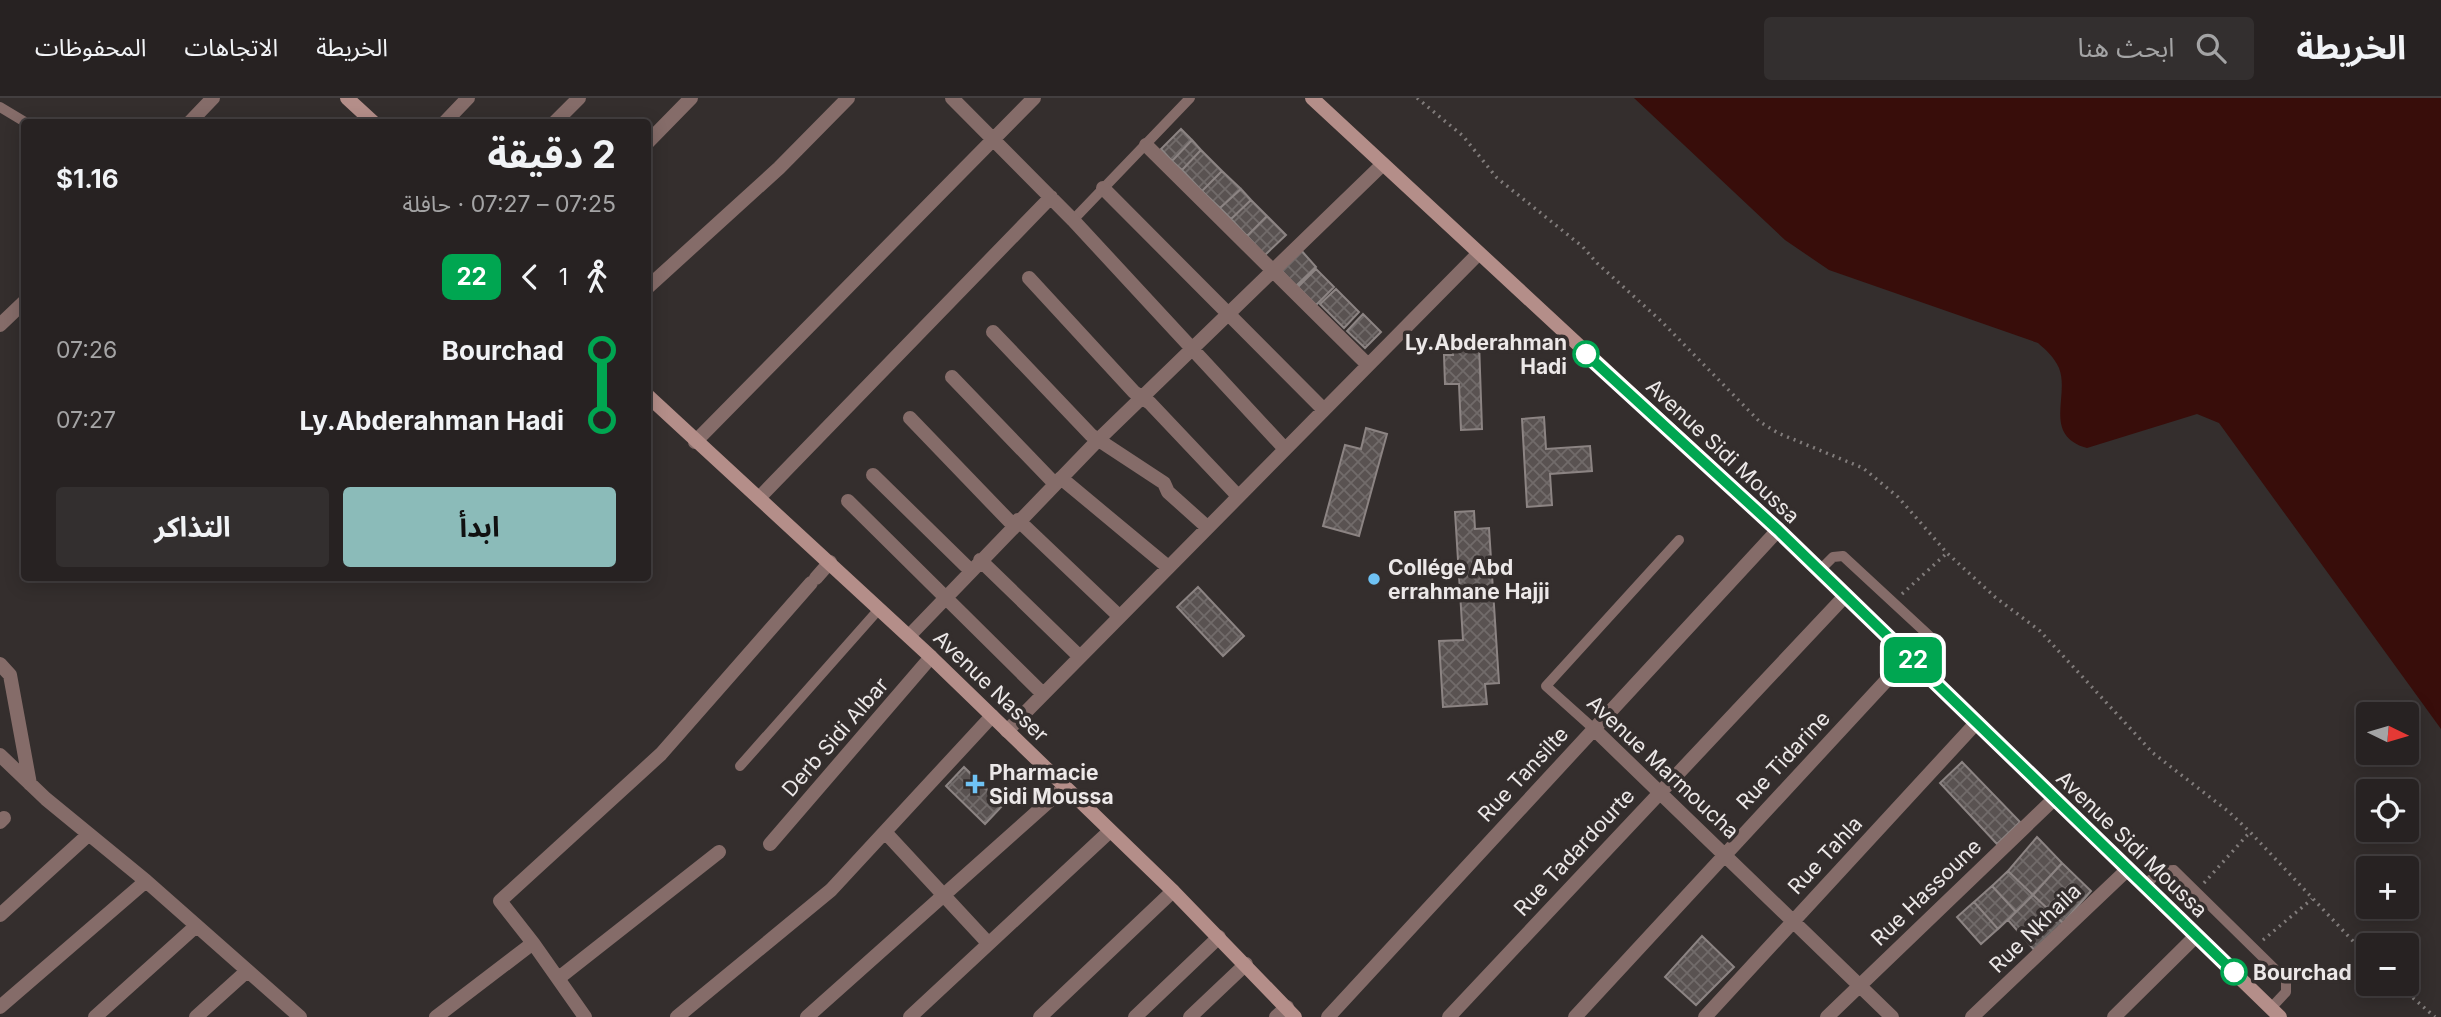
<!DOCTYPE html>
<html lang="ar">
<head>
<meta charset="utf-8">
<style>
  body { margin:0; font-family:Inter,"Noto Sans Arabic",sans-serif; background:#332f2f; color:#f1f3f6; direction:rtl; height:100vh; display:flex; flex-direction:column; font-size:26px; white-space:nowrap }
  * { box-sizing:border-box; margin:0 }
  p { font-size:23px; color:#a4a4a5 }
  .icon { flex:none; width:38px; height:38px; fill:none; stroke:currentColor; stroke-width:2; stroke-linecap:round; stroke-linejoin:round }
  .map { position:relative; flex:1; overflow:hidden; direction:ltr }
  .drawer { position:absolute; left:21px; top:21px; width:630px; height:462px; display:flex; flex-direction:column; background:#272222; border-radius:7px; box-shadow:0 4px 18px #0003,0 0 0 2px #433f40; direction:rtl }
  .drawer>* { flex:none }
  .badge { padding:0 14px; border-radius:10px; font-size:24px; line-height:46px }
  .needle { width:46px; rotate:95deg }
  .tools { position:absolute; left:2356px; top:604px; display:grid; gap:14px }
  .tools a { display:grid; place-items:center; width:63px; height:63px; border-radius:7px; background:#272222; box-shadow:0 4px 18px #0003,0 0 0 2px #433f40; font-size:35px }
  .map>.badge { position:absolute; translate:-50% -50%; box-shadow:0 0 0 4px #fff }
  .legs { display:flex; align-items:center; gap:10px; height:77px; padding:0 35px; font-size:23px }
  .legs p { margin-inline-start:auto }
  .overview { display:flex; align-items:center; justify-content:space-between; height:119px; padding:0 35px }
  h1 { font-size:38px; font-weight:700; line-height:52px }
  .primary-button { display:flex; gap:14px; margin-top:auto; padding:14px 35px }
  .primary-button a { flex:1; height:80px; border-radius:7px; background:#8bbbb9; color:#111; font-size:28px; font-weight:700; line-height:80px; text-align:center }
  .primary-button a+a { background:#332f2f; color:#f1f3f6 }
  ul { padding:0 35px; list-style:none }
  li { display:flex; align-items:center; gap:24px; height:70px; font-size:26px }
  li i { display:grid; place-items:center; width:10px; height:100%; margin:0 9px; background:currentColor }
  li i::after { content:''; width:18px; height:18px; margin:-9px; border:5px solid; border-radius:50%; background:#272222 }
  li p { margin-inline-start:auto }
  li:first-child i { background:linear-gradient(#0000 50%,currentColor 0) }
  li:last-child i { background:linear-gradient(currentColor 50%,#0000 0) }
  header { display:flex; align-items:center; gap:42px; box-sizing:border-box; height:98px; padding:0 35px; background:#272222; border-bottom:2px solid #433f40 }
  header strong { font-size:33px }
  nav { display:flex; gap:38px; margin-inline-start:auto; font-size:24px }
  .search { width:490px; height:63px; background:#332f2f; display:flex; align-items:center; gap:18px; box-sizing:border-box; padding:0 24px; border-radius:7px; color:#a4a4a5; font-size:26px }
  .map>svg:first-child { display:block }
</style>
</head>
<body>
<header>
<strong>الخريطة</strong>
<div class="search"><svg class="icon" aria-label="search" viewBox="0 0 24 24"><circle cx="10" cy="10" r="6"/><path d="M15 15l6 6"/></svg>ابحث هنا</div>
<nav><a>الخريطة</a><a>الاتجاهات</a><a>المحفوظات</a></nav>
</header>
<div class="map">
<svg width="2441" height="919" viewBox="0 0 2441 919">
  <defs>
    <pattern id="building-cross-hatch" width="8" height="8" patternUnits="userSpaceOnUse" patternTransform="scale(1.75)"><rect width="8" height="8" fill="#595251"/><path d="M0 0l8 8M0 8l8-8" fill="none" stroke="#716b6a"/></pattern>
  </defs>
  <rect width="100%" height="100%" fill="#342e2d"/>
  <path fill="#380d0a" d="M1634,0H2441V631L2219,325L2197,316L2087,350C2042,337 2070,298 2059,270C2054,259 2046,252 2038,245L1829,172L1785,142Z"/>
  <path fill="url(#building-cross-hatch)" stroke="#8c8483" stroke-width="2" d="M1181,31L1192,42L1172,63L1161,51Z
    M1192,42L1201,52L1182,72L1172,63Z
    M1201,52L1222,73L1202,93L1182,72Z
    M1222,73L1241,91L1220,110L1202,93Z
    M1241,91L1251,102L1231,121L1220,110Z
    M1251,102L1267,118L1247,138L1231,121Z
    M1267,118L1286,137L1265,157L1247,138Z
    M1300,151L1316,169L1296,188L1279,170Z
    M1316,171L1334,189L1316,207L1298,189Z
    M1336,191L1359,214L1344,230L1320,206Z
    M1363,216L1381,234L1365,250L1347,233Z
    M1479,244L1482,331L1461,332L1459,286H1445L1444,257H1453L1452,245Z
    M1544,319L1546,351L1590,348L1592,373L1550,376L1552,407L1527,409L1522,321Z
    M1366,330L1387,336L1359,438L1323,428L1345,347L1361,351Z
    M1474,413L1475,431L1489,430L1499,585L1485,586L1487,606L1443,609L1439,543L1463,542L1455,414Z
    M1198,489L1244,538L1223,558L1177,509Z
    M1962,664L2020,724L1997,746L1940,685Z
    M964,669L1003,707L985,726L946,688Z
    M2037,739L2062,765L2033,797L2008,773Z
    M2062,765L2091,793L2063,825L2033,797Z
    M2008,773L2033,797L2016,814L1992,788Z
    M1992,788L2016,814L1998,831L1974,804Z
    M2033,797L2063,825L2036,854L2008,822Z
    M1974,804L1998,831L1981,846L1957,819Z
    M1702,838L1734,869L1696,907L1665,879Z"/>
  <g fill="none" stroke-linecap="round" stroke-linejoin="round">
    <path stroke="#817c7b" stroke-width="3.5" stroke-dasharray="2 5" stroke-linecap="butt" d="M1417,0L1463,38L1497,80L1583,149L1597,165L1661,223L1760,324L1778,335L1863,370L1898,399L1947,455L1995,499L2040,533L2153,655L2229,714L2250,734L2368,859
      M1902,496L1947,455
      M2204,785L2250,734
      M2263,842L2312,801
      M2397,886L2435,919"/>
    <path stroke="#856c69" stroke-width="10" d="M0,9L25,24
      M1073,122L1190,0
      M1820,472L1833,459L1843,458L1937,545L1938,557L1924,572
      M1594,631L1546,588L1679,442
      M740,668L880,510
      M2144,788L2160,773L2174,772L2286,882V894L2271,910"/>
    <path stroke="#856c69" stroke-width="14" d="M952,0L1073,122L1285,351
      M190,24L213,0
      M445,24L468,0
      M555,24L579,0
      M648,44L691,0
      M1146,47L1368,267
      M1103,90L1324,312
      M1029,180L1134,294L1150,305L1238,398
      M648,189L779,70L848,0
      M0,227L24,204
      M993,234L1091,337L1164,385L1168,394L1207,429
      M952,279L1055,386
      M910,320L1013,427
      M695,344L1034,0
      M873,377L970,472
      M1061,380L1168,469
      M759,400L1051,99
      M848,403L1043,596
      M1018,422L1119,518
      M980,462L1080,559
      M816,480L830,464
      M909,538L1099,341L1382,67
      M0,566L10,577L30,686
      M1594,631L1892,919
      M1007,633L1478,156
      M0,657L46,701L146,783L300,919
      M0,724L4,720
      M885,734L988,845
      M770,746L931,559
      M0,817L88,737
      M533,845L585,919
      M560,879L719,754
      M0,909L146,783
      M95,919L195,829
      M196,919L247,873
      M436,919L533,845L500,803L661,656L811,485
      M677,919L831,792L992,618
      M807,919L1065,689
      M910,919L1110,733
      M1040,919L1173,793
      M1135,919L1219,839
      M1190,919L1246,866
      M1276,919L1287,909
      M1328,919L1778,432
      M1449,919L1846,497
      M1575,919L1909,558
      M1705,919L1977,624
      M1827,919L2054,701
      M1972,919L2127,772
      M2114,919L2196,838"/>
    <path stroke="#b48e89" stroke-width="14" d="M347,0L373,24
      M1312,0L1778,432L2280,919
      M648,298L931,559L1173,793L1295,919"/>
  </g>
  <g fill="none" stroke-linecap="round" stroke-linejoin="round">
    <g stroke="#fff" stroke-width="16">
      <path id="line-1" d="M1586,256L1778,432L2234,874"/>
    </g>
    <use href="#line-1" stroke="#00a651" stroke-width="10"/>
  </g>
  <g fill="#fff" stroke="#00a651" stroke-width="3.5">
    <circle cx="1586" cy="256" r="12"/>
    <circle cx="2234" cy="874" r="12"/>
  </g>
  <g fill="#6fc2f4" stroke="#342e2d" stroke-width="2.5">
    <circle cx="1374" cy="481" r="7"/>
    <path d="M971.5 675.5h7v7h7v7h-7v7h-7v-7h-7v-7h7z"/>
  </g>
  <g text-anchor="middle" dominant-baseline="central" stroke-width="7" stroke-linejoin="round" paint-order="stroke">
    <g font-size="21" font-weight="bold" fill="#ece8e8" stroke="#342e2d" text-anchor="end">
      <text x="1567" y="244">Ly.Abderahman<tspan x="1567" dy="24">Hadi</tspan></text>
      <text x="2253" y="874" text-anchor="start">Bourchad</text>
    </g>
    <g font-size="21" fill="#ece8e8" stroke="#342e2d">
      <text transform="translate(1723 353) rotate(43)">Avenue Sidi Moussa</text>
      <text transform="translate(991 588) rotate(44)">Avenue Nasser</text>
      <text transform="translate(835 639) rotate(-49)">Derb Sidi Albar</text>
      <text transform="translate(1783 662) rotate(-47)">Rue Tidarine</text>
      <text transform="translate(1663 669) rotate(43)">Avenue Marmoucha</text>
      <text transform="translate(1523 676) rotate(-47)">Rue Tansilte</text>
      <text transform="translate(2132 746) rotate(44)">Avenue Sidi Moussa</text>
      <text transform="translate(1574 754) rotate(-47)">Rue Tadardourte</text>
      <text transform="translate(1825 757) rotate(-47)">Rue Tahla</text>
      <text transform="translate(1926 794) rotate(-44)">Rue Hassoune</text>
      <text transform="translate(2035 830) rotate(-44)">Rue Nkhaila</text>
    </g>
    <g font-size="21" font-weight="bold" fill="#ece8e8" stroke="#342e2d" text-anchor="start">
      <text x="1388" y="469">Collége Abd<tspan x="1388" dy="24">errahmane Hajji</tspan></text>
      <text x="989" y="674">Pharmacie<tspan x="989" dy="24">Sidi Moussa</tspan></text>
    </g>
  </g>
</svg>
<div class="tools">
<a><svg class="needle" viewBox="-14 -14 28 28"><path d="M0-13l5 13h-10z" fill="#e53935"/><path d="M0 13l5-13h-10z" fill="#a4a4a5"/></svg></a>
<a><svg class="icon" aria-label="locate" viewBox="0 0 24 24"><circle cx="12" cy="12" r="6"/><path d="M12 2v4M12 18v4M2 12h4M18 12h4"/></svg></a>
<a>+</a>
<a>−</a>
</div>
<b class="badge" style="left:1913px;top:562px;background:#00a651;color:#fff">22</b>
<section class="drawer">
<div class="overview"><div><h1>2 دقيقة</h1><p>07:25 – 07:27 · حافلة</p></div><b>$1.16</b></div>
<div class="legs"><svg class="icon" aria-label="walk" viewBox="0 0 24 24"><circle cx="13" cy="4" r="2"/><path d="M13 8l-2 6 4 7M11 14l-3 7M7 12l3-4h3l4 4"/></svg>1<svg class="icon" aria-label="back" viewBox="0 0 24 24"><path d="M15 5l-7 7 7 7"/></svg><b class="badge" style="background:#00a651;color:#fff">22</b></div>
<ul>
<li><i style="color:#00a651"></i><b>Bourchad</b><p>07:26</p></li>
<li><i style="color:#00a651"></i><b>Ly.Abderahman Hadi</b><p>07:27</p></li>
</ul>
<div class="primary-button"><a>ابدأ</a><a>التذاكر</a></div>
</section>
</div>
</body>
</html>
